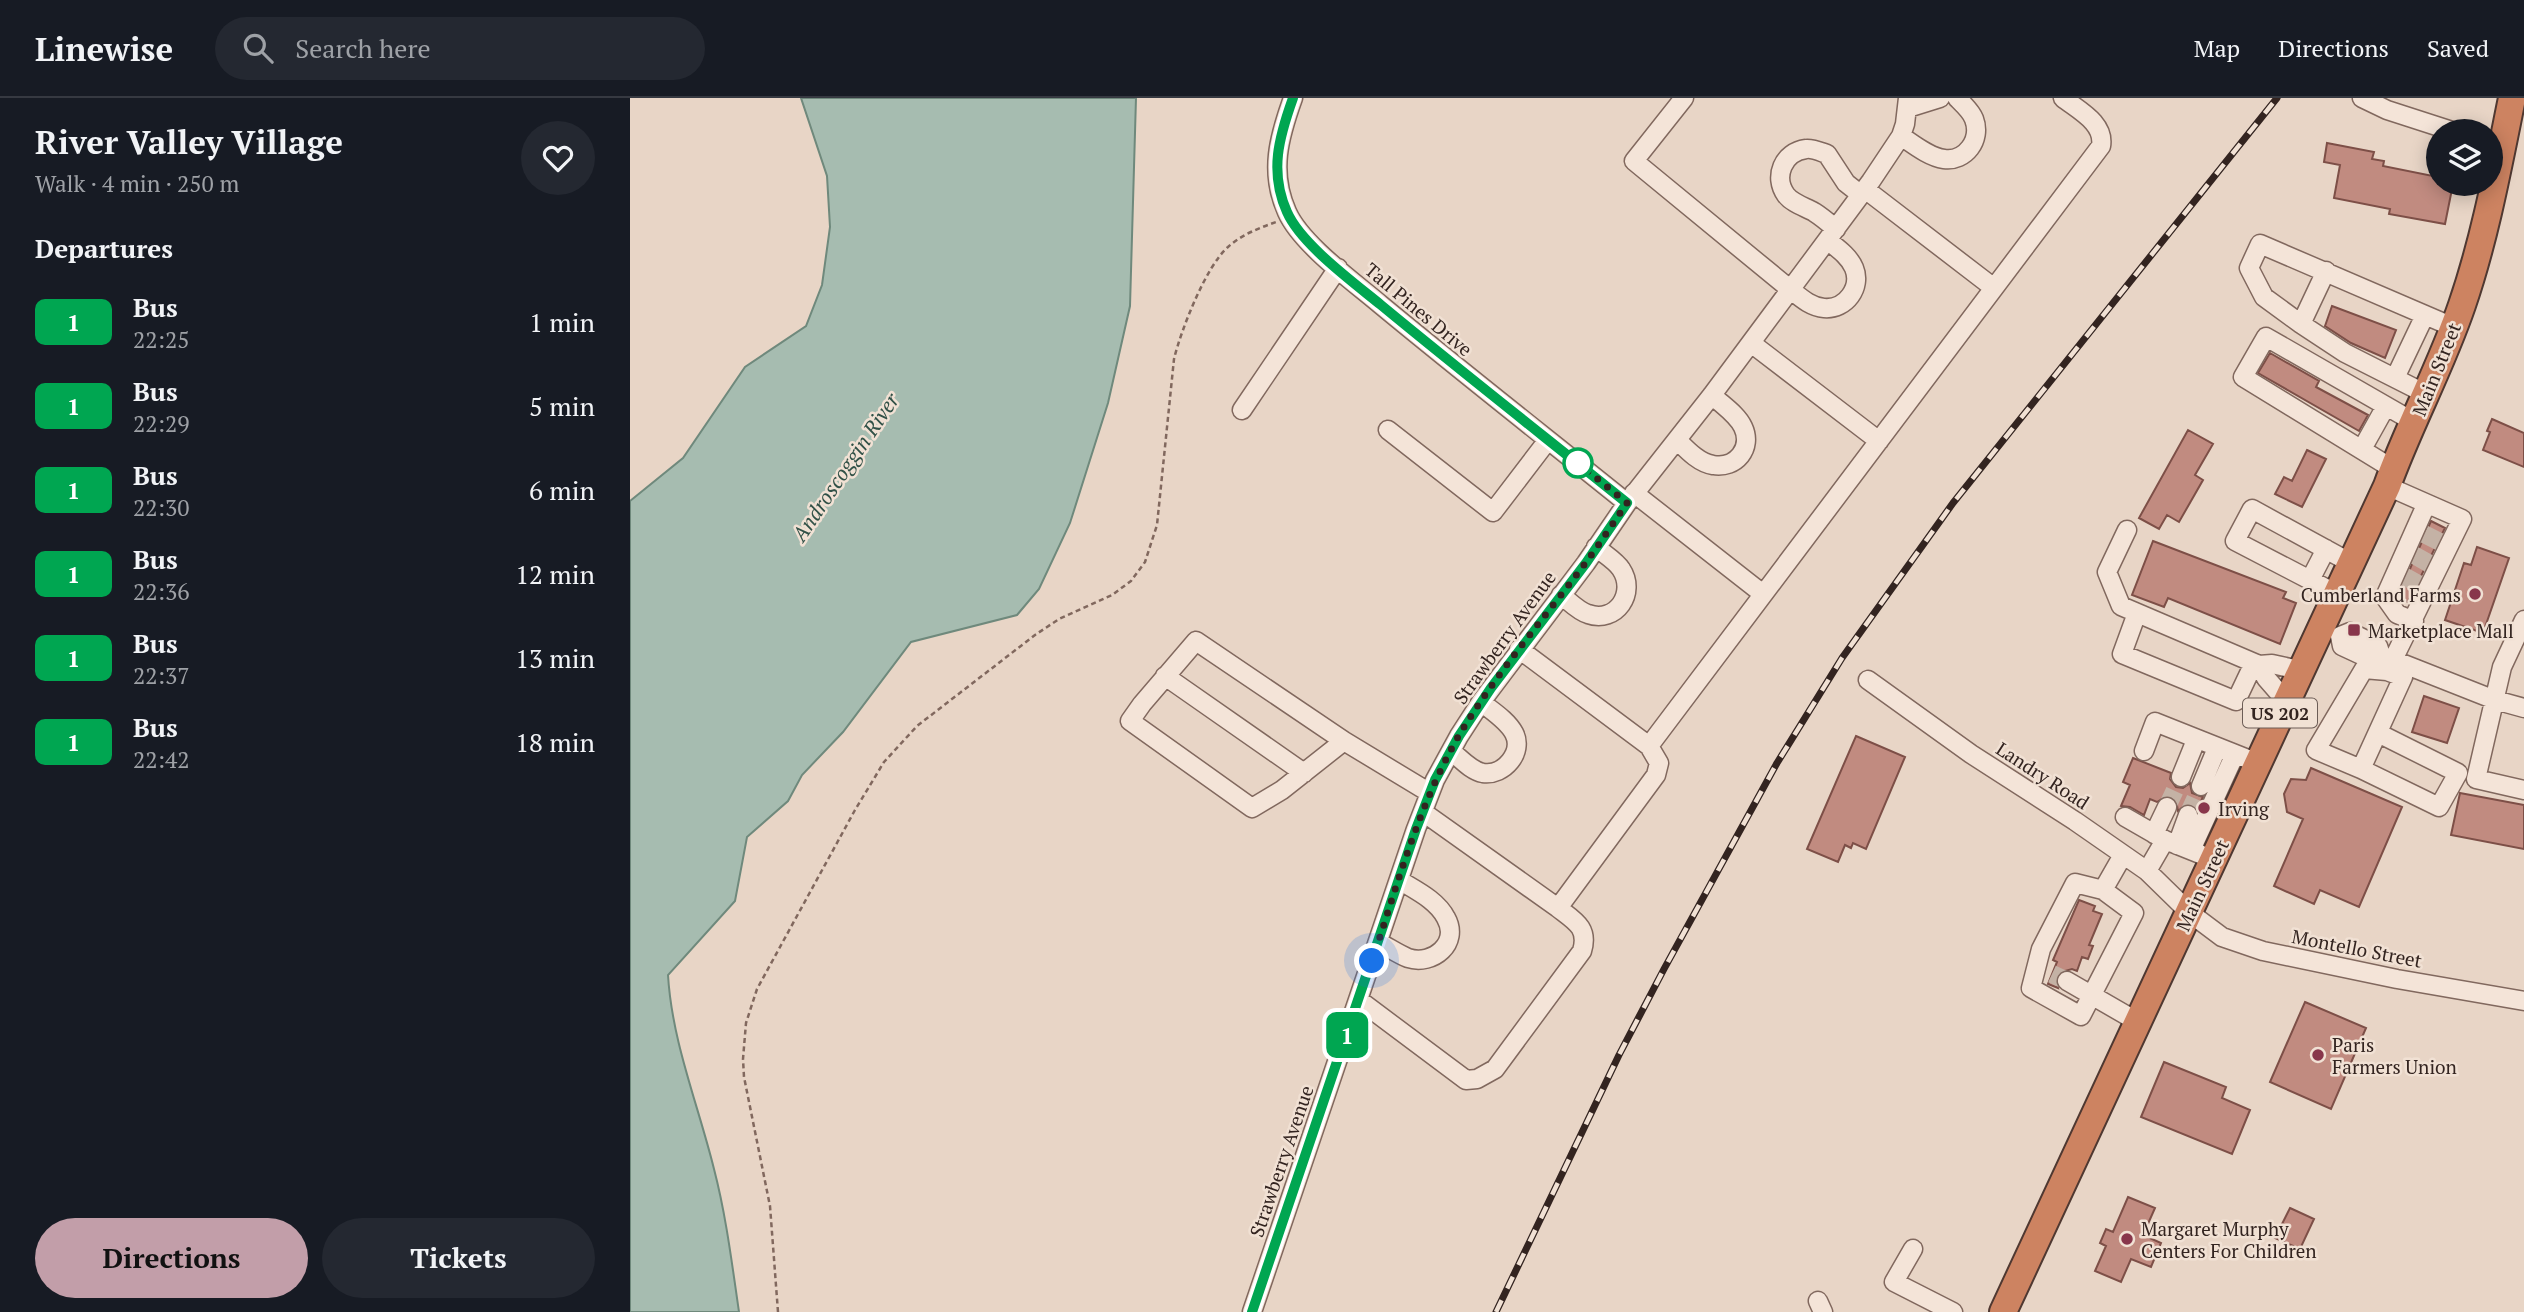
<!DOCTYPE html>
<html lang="en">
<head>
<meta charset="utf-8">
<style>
  body { margin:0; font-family:"PT Serif",serif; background:#242831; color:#f1f3f6; height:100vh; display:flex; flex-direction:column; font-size:26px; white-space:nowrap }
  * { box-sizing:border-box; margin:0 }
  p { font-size:23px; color:#9ea1a6 }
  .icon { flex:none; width:38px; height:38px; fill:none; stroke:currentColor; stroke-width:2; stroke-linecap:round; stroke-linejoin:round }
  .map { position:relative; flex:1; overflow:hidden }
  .details { display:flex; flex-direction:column; background:#171b24; width:630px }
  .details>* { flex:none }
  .badge { padding:0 14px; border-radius:10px; font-size:24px; line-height:46px }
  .tools { position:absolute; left:1796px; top:21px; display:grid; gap:14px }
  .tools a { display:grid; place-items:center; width:77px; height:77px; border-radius:50%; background:#171b24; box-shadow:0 4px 18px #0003; font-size:35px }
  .you { position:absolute; width:35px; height:35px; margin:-18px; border:5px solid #fff; border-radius:50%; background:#1a73e8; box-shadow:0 0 0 10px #1a73e833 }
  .map>.badge { position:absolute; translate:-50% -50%; box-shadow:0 0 0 4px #fff }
  h2 { padding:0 35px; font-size:26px; line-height:63px }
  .round { display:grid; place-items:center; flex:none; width:74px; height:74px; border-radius:37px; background:#242831 }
  .headline { display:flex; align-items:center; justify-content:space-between; height:119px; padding:0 35px }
  h1 { font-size:33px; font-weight:700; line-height:52px }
  .action { display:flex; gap:14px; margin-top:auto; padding:14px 35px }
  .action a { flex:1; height:80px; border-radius:42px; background:#c29ea9; color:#111; font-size:28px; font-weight:700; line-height:80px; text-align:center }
  .action a+a { background:#242831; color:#f1f3f6 }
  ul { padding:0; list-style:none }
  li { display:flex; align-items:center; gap:21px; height:84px; padding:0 35px }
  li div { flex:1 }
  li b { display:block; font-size:26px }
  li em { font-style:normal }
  li .badge { min-width:77px; font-weight:700; text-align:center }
  header { display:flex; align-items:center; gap:42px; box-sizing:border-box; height:98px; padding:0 35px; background:#171b24; border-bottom:2px solid #363941 }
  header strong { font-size:33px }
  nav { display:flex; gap:38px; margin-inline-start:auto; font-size:24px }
  .search { width:490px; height:63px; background:#242831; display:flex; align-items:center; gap:18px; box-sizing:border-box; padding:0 24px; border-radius:38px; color:#9ea1a6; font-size:26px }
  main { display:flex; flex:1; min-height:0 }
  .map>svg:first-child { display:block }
</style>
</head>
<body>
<header>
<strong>Linewise</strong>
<div class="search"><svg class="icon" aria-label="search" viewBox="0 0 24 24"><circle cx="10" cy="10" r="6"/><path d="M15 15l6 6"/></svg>Search here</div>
<nav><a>Map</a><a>Directions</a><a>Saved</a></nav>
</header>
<main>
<section class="details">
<div class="headline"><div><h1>River Valley Village</h1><p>Walk · 4 min · 250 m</p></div><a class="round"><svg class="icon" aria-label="heart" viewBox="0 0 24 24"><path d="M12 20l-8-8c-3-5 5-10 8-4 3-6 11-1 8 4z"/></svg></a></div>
<h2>Departures</h2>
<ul>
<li><span class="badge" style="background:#00a651;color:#fff">1</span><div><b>Bus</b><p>22:25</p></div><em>1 min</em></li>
<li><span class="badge" style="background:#00a651;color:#fff">1</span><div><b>Bus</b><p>22:29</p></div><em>5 min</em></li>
<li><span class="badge" style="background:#00a651;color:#fff">1</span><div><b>Bus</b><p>22:30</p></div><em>6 min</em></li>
<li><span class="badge" style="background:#00a651;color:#fff">1</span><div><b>Bus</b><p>22:36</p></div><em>12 min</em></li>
<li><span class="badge" style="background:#00a651;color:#fff">1</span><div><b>Bus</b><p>22:37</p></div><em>13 min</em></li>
<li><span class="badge" style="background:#00a651;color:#fff">1</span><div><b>Bus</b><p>22:42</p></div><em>18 min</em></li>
</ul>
<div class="action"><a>Directions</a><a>Tickets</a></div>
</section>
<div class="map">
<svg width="1894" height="1214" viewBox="0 0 1894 1214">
  <rect width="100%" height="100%" fill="#e8d5c6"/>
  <path fill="#a6bcb0" stroke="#6f897c" stroke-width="2" d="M171,0H506L500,208L478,305L440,425L409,491L387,517L281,544L213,634L172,677L158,703L117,739L105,803L38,877C42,944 68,1006 84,1071C96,1117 102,1166 109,1214H0V403L53,360L115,269L176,228L192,187L200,129L197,78Z"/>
  <path fill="#c18b80" stroke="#7d4f47" stroke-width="2" d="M1697,45L1744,54L1742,61L1754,63L1753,68L1808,79V86H1823L1815,126L1759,116L1760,111L1704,100L1710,67L1694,64Z
    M1702,208L1766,232L1755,260L1721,245L1695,228Z
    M1640,255L1689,283L1686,289L1738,317L1729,333L1628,275Z
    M1862,321L1894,335V369L1853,352L1860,334L1857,333Z
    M1558,332L1583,346L1565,377L1573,382L1549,424L1537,417L1529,431L1509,420Z
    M1677,352L1696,361L1672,409L1645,396L1654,379L1662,383Z
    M1801,423L1815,430L1778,504L1768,498Z
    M1523,443L1656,494L1653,500L1666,505L1650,546L1538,500L1534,509L1502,497Z
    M1847,449L1879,460L1853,535L1815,522L1834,465L1841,467Z
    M1794,598L1829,610L1817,645L1782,634Z
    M1226,638L1275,659L1236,751L1223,745L1221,750L1215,747L1208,764L1177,751Z
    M1503,660L1541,675L1540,681L1546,689L1553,690L1560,685L1562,695L1573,699L1567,711L1557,706L1548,713L1546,702L1537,698L1527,704L1520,701L1514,717L1500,709L1491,708L1500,687L1493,684Z
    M1681,670L1772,709L1729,809L1690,792L1684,806L1644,788L1673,721L1657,714L1654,696L1661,681L1676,682Z
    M1830,695L1894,707V751L1821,737Z
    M1449,802L1465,808L1463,813L1472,816L1459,847L1463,848L1458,861L1452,859L1447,873L1442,871L1431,874L1426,882L1428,890L1418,886L1427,864L1423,862Z
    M1675,904L1736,930L1701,1011L1640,984Z
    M1534,964L1596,989L1592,1000L1620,1012L1602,1056L1511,1019Z
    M1498,1099L1525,1110L1513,1137L1531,1145L1521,1169L1501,1161L1491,1184L1465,1173L1476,1148L1470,1145L1476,1131L1483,1134Z
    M1660,1110L1684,1121L1670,1151L1645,1140Z"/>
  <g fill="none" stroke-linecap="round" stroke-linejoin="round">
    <path stroke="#c4b2a5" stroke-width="18" stroke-dasharray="18 9" stroke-linecap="butt" d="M1794,436L1810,444
      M1784,457L1800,466
      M1774,478L1790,487
      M1537,709L1551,679
      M1558,717L1571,688
      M1422,876L1437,883"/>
    <g stroke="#81685e" stroke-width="21">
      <path id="minor" d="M663,0C649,39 639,74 657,114C671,146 724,184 751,207C832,274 915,339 997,405
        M1054,0L1004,63L1161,192C1171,200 1181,209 1194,210C1216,212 1232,189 1224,170C1219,158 1207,150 1197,142
        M1732,0L1757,12L1822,33
        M1278,10L1310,0
        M1271,38C1283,46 1299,59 1314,61C1335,64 1352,42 1344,21C1341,13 1333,6 1327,0
        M1235,91L1364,190
        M1206,131C1199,125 1192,119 1184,114C1175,109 1162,105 1156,97C1143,79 1153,54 1176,51C1182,50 1191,54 1197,56L1216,85L1230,96
        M1671,226L1696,173
        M1121,245L1249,343
        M1765,280L1795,217
        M1796,296L1715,255L1671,226L1634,199L1619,170L1630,146L1823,229
        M612,312L708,170
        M758,332L863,414L918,342
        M1047,342C1057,352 1069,365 1083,367C1106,371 1123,350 1113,329C1107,316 1092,307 1082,297
        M1732,351L1756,308
        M1763,371L1613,279L1636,239L1784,324
        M1757,388L1832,421L1759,570
        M1004,395L1133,496
        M1497,432L1477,474L1491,508L1629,567L1642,566L1669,572
        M1680,482L1696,451
        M1707,496L1605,443L1622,411L1721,465
        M931,497C939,503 948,513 958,516C986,526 1007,495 991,471C986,463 974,456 966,449
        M1507,515L1492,556L1606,603L1624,565
        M1894,522L1872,569L1846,681L1894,692
        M1784,523L1767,516L1755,499L1796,407
        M889,551L1019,648
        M1751,557L1748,548L1720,534L1710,538L1712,548L1740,561L1751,557L1865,602L1894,610
        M1629,567L1636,580L1656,603
        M1734,571L1757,573L1773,579L1731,671L1686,652Z
        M535,578L674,675
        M1238,582L1341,656L1445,723L1517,773L1560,815L1592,839L1633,853L1767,881L1894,903
        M714,643L652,692L622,710L500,623L512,606L566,543L714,643L800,695
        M821,653C830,660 841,673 853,675C874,678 894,654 884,635C877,622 862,613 851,604
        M1514,653L1525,624L1628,665
        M1731,671L1809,709L1828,675L1748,635
        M1551,679L1566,642
        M1571,688L1587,650
        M793,714L928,810
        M1495,719L1535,742L1570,756
        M1524,736L1537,709
        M1547,747L1558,717
        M1561,752L1605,656
        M1517,773L1535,742
        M1473,792L1504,815L1451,918L1401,890L1411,851L1445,785L1473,792L1493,757
        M748,844C758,849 768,856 778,860C803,868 830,845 816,820C807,802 785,792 769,782
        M1437,883L1508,924
        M729,902L836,982L847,981L865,971L952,853C959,830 945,823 928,810L1026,677L1029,665L1019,648L1471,48C1475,25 1448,12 1433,0
        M1283,1151L1264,1184L1323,1214
        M1188,1203L1193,1214
        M622,1214L786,731L805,682L829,638L851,604L956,465L997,405L1082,297L1241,83L1271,38L1275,26L1278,0"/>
    </g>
    <g stroke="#4f3831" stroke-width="30">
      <path id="highway" d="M1373,1214L1757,388C1779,327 1811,269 1832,207C1855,140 1868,69 1882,0"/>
    </g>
    <path stroke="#81685e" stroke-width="2.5" stroke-dasharray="5 3.5" stroke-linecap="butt" d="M148,1214L140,1108L114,979L113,961L116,925L127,891L225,712L254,664L287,628L405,537L429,521L482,497L501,483L515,464L527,427L544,261C551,232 576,168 598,149C611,137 629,130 646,124"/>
    <use href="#minor" stroke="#f4e4d8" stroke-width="18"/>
    <use href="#highway" stroke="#cd8361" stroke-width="26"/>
    <g stroke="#332420" stroke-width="7">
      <path id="rail" d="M866,1214L989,957L1034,871L1147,665L1212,560L1323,405L1647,0"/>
    </g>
    <use href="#rail" stroke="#f1e1d4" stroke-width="4.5" stroke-dasharray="13" stroke-linecap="butt"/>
  </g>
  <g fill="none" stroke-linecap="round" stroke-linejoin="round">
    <g stroke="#fff" stroke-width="16">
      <path id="line" d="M622,1214L786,731L805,682L829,638L861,590L956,465L997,405C915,339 832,274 751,207C723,184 671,146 657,114C639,74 649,39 663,0"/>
    </g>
    <use href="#line" stroke="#00a651" stroke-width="10"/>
    <path stroke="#332420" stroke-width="7" stroke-dasharray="0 12.6" d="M742,863C767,788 788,709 828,639C864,578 912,523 954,467C969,447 983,425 997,405L948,365"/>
  </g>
  <circle fill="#fff" stroke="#00a651" stroke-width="3.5" cx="948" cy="365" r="14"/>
  <g fill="#88364b" stroke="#f1e1d4" stroke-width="2.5">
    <circle cx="1845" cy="496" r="7"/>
    <rect x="1717" y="525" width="14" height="14" rx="3.5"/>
    <circle cx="1574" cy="710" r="7"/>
    <circle cx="1688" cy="957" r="7"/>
    <circle cx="1497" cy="1141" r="7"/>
  </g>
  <g text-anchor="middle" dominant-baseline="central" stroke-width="5" stroke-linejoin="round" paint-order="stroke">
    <rect fill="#f1e1d4" stroke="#6c5d56" stroke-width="2" x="1613" y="600.5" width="74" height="29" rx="5"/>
    <g font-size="18" font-weight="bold" fill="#332420">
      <text x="1650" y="615">US 202</text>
    </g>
    <g font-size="19" fill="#332420" stroke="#f1e1d4">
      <text transform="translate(789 211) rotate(40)">Tall Pines Drive</text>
      <text transform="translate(1806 271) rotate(-68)">Main Street</text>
      <text transform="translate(874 539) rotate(-54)">Strawberry Avenue</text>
      <text transform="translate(1413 677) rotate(33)">Landry Road</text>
      <text transform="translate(1572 787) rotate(-65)">Main Street</text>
      <text transform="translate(1727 850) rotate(11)">Montello Street</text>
      <text transform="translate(651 1063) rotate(-71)">Strawberry Avenue</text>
    </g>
    <g font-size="19" fill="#332420" stroke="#f1e1d4" text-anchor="start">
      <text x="1831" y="496" text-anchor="end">Cumberland Farms</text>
      <text x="1738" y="532">Marketplace Mall</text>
      <text x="1588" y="710">Irving</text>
      <text x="1702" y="946">Paris<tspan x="1702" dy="22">Farmers Union</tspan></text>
      <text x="1511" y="1130">Margaret Murphy<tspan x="1511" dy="22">Centers For Children</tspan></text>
    </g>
    <g font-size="21" font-style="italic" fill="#315147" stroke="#f1e1d4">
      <text transform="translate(215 369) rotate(-56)">Androscoggin River</text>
    </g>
  </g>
</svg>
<div class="tools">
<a><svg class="icon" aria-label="layers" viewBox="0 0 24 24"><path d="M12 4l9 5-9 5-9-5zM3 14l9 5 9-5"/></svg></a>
</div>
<div class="you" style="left:742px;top:863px"></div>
<b class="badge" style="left:717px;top:937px;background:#00a651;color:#fff">1</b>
</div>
</main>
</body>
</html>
